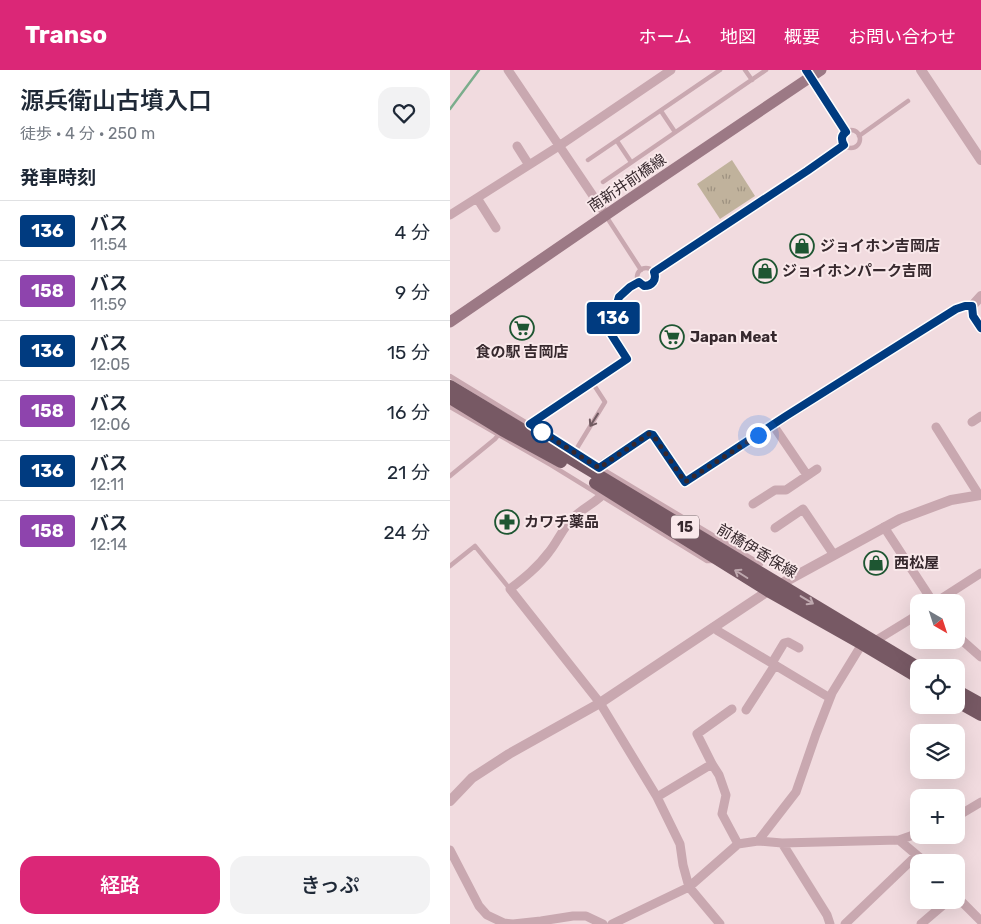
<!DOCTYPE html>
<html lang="ja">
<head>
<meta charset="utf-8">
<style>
  body { margin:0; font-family:Rubik,"Noto Sans JP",sans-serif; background:#f2f2f3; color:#1f2937; height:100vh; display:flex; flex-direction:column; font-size:19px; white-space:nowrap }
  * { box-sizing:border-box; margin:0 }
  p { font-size:16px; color:#747a83 }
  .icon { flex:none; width:28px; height:28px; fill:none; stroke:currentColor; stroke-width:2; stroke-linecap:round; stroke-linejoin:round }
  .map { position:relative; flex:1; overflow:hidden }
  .side { display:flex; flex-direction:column; background:#fff; width:450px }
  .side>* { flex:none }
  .badge { padding:0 10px; border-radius:4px; font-size:18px; line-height:32px }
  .needle { width:32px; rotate:141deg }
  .controls { position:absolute; left:460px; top:524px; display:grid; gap:10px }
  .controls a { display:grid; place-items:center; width:55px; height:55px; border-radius:10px; background:#fff; box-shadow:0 5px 20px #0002; font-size:25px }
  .you { position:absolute; width:25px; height:25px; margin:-12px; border:4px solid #fff; border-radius:50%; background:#1a73e8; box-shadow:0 0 0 8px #1a73e833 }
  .map>.badge { position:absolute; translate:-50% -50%; box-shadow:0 0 0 2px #fff }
  h2 { padding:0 20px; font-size:19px; line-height:45px }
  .round { display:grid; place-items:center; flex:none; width:52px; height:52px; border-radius:15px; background:#f2f2f3 }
  .summary { display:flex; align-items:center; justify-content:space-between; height:85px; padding:0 20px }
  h1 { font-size:24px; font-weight:600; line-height:38px }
  .cta { display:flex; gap:10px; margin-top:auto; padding:10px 20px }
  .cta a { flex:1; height:58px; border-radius:15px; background:#db2777; color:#fff; font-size:20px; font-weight:600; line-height:58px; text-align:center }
  .cta a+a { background:#f2f2f3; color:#1f2937 }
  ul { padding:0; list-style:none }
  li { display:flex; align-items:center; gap:15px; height:60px; padding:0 20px; border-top:1px solid #e0e1e3 }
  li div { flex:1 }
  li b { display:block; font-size:19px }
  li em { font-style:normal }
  li .badge { min-width:55px; font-weight:700; text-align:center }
  header { display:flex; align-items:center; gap:30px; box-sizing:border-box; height:70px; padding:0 25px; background:#db2777; color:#fff }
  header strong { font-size:24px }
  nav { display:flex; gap:28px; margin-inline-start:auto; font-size:18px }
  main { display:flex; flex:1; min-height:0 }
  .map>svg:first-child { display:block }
</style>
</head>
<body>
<header>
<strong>Transo</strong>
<nav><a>ホーム</a><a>地図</a><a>概要</a><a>お問い合わせ</a></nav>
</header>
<main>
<section class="side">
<div class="summary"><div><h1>源兵衛山古墳入口</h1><p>徒歩 · 4 分 · 250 m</p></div><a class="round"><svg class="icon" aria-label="heart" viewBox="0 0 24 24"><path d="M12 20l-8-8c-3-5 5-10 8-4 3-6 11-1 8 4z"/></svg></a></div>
<h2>発車時刻</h2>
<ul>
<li><span class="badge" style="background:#003b80;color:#fff">136</span><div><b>バス</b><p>11:54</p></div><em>4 分</em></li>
<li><span class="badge" style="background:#8e44ad;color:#fff">158</span><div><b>バス</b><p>11:59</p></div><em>9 分</em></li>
<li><span class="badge" style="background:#003b80;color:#fff">136</span><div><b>バス</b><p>12:05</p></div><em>15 分</em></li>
<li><span class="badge" style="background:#8e44ad;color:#fff">158</span><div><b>バス</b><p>12:06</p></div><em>16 分</em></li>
<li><span class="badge" style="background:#003b80;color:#fff">136</span><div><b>バス</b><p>12:11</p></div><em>21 分</em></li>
<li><span class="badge" style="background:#8e44ad;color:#fff">158</span><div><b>バス</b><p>12:14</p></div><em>24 分</em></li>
</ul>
<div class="cta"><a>経路</a><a>きっぷ</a></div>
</section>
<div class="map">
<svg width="531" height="854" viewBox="0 0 531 854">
  <defs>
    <pattern id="grass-tufts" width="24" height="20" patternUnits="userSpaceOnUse" patternTransform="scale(1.25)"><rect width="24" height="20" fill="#c0b29c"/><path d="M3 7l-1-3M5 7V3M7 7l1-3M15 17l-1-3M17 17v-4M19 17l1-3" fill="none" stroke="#9d9180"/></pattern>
  </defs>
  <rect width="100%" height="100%" fill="#f1dbdf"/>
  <path fill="url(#grass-tufts)" d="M282,90L305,126L270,149L247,114Z"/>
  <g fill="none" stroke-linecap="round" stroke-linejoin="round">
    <path stroke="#7bad8c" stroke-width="2.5" d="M0,39L29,0"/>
    <path stroke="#c9a8b0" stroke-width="4.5" d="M295,0L302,10
      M361,8L396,61
      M211,41L225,62
      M392 69a9 9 0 1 1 18 0a9 9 0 1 1-18 0Z
      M409,66L458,31
      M167,71L181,92
      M138,90L270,0
      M153,112L316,0
      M156,146L191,200
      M187 207a9 9 0 1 1 18 0a9 9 0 1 1-18 0Z
      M204,202L357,101L394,75
      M0,306L149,397L311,494
      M0,337L101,395L257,491H263
      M78,356L177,289L161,264L160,257L169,227L180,217L189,212
      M124,383L155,332L142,312
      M0,406L45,369L50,363
      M0,496L25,476L60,519"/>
    <path stroke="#c9a8b0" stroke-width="9" d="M58,0L156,145
      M67,76L79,95
      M27,128L46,158
      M0,145L109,76L221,0
      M522,352L531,346
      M323,355L357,405
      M486,357L529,425
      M144,403L153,394L199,364L203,365L235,412L336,347L507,239L515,236H522L523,246L531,258
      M157,420C148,432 134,437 124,447C113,457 108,471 99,482C88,497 74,508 60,519L150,633L207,727L230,774L233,795L239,817L270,854
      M303,434L325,420H336L367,399
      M434,457L483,532
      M325,458L353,439L384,485
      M486,532L531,503
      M264,557L268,561L380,628
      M506,565L531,587
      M425,571L469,544
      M322,593L334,573L338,572L349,578
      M282,639L247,664L262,694L269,705L276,725L272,744L288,774
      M296,640L325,595
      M207,727L262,694
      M506,747L531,732
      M449,770L475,792
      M308,771L332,773L449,770L469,763
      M332,773L377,845L380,854
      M0,780L29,836L37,845L54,853L63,854L91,851L123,846H136L153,854
      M506,826L531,851
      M162,854L239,817L288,774L308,771L346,722L366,664L382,623L412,574
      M395,854L467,785
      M471,854L499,830"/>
    <path stroke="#c9a8b0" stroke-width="10" d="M471,0L531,90
      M522,236L531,226
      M0,731L22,708L59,684L150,633L318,521L450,449L501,430L531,425"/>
    <path stroke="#9c7985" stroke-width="11" d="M0,252L172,134L371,0"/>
    <path stroke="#775964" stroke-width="12" d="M0,316L469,598
      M0,328L52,360L111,392
      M145,413L318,521L412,574L469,608
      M506,620L531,634
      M506,631L531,645"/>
  </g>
  <defs><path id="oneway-shaft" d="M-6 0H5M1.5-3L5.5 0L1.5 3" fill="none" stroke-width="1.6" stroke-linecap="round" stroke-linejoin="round" transform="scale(1.25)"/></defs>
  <use stroke="#715b61" href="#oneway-shaft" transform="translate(144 350) rotate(122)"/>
  <g stroke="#bea8ae">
    <use href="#oneway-shaft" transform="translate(291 504) rotate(-148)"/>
    <use href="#oneway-shaft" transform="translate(357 530) rotate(31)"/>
  </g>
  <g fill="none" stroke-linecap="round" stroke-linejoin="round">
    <g stroke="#fff" stroke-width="11">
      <path id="line" d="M356,0L396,62C391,65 391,70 394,75L357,101L204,202C207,210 202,216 194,216L189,212L180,217L169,227L160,257L161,264L177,289L80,354L149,398L199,364L203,365L235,412L336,346L506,239L515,236H522L523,246L531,258"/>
    </g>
    <use href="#line" stroke="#003b80" stroke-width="8"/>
    <path stroke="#36282d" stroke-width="5" stroke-dasharray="0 9" d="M92,362L89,360L149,398L199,364L203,365L235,412L308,365"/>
  </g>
  <defs>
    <g id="shop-ring" transform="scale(1.25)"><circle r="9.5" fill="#f9e8ea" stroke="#1e5632" stroke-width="1.5"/><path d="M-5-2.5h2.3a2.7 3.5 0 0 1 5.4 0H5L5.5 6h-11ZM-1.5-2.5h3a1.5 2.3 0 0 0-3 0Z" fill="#1e5632"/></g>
    <g id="supermarket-ring" transform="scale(1.25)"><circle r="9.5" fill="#f9e8ea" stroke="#1e5632" stroke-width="1.5"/><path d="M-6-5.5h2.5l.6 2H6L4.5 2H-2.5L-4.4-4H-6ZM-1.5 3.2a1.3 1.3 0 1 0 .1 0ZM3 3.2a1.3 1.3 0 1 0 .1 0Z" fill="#1e5632"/></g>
    <g id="pharmacy-ring" transform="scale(1.25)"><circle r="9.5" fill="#f9e8ea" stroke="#1e5632" stroke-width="1.5"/><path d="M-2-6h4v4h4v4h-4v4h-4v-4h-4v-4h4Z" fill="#1e5632"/></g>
  </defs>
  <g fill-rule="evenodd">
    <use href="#shop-ring" x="352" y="176"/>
    <use href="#shop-ring" x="315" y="201"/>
    <use href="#supermarket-ring" x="72" y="258"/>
    <use href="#supermarket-ring" x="222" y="267"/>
    <use href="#pharmacy-ring" x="57" y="452"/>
    <use href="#shop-ring" x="426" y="493"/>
  </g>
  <circle fill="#fff" stroke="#003b80" stroke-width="2.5" cx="92" cy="362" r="10"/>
  <g text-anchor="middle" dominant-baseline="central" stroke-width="4" stroke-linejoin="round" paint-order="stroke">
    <rect fill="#f9e8ea" stroke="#706266" stroke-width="1" x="221" y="445.5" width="28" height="23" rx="4"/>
    <g font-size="14" font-weight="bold" fill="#36282d">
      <text x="235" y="457">15</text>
    </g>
    <g font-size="15" fill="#36282d" stroke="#f9e8ea">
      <text transform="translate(177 113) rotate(-34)">南新井前橋線</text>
      <text transform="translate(307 481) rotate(31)">前橋伊香保線</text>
    </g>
    <g font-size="15" font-weight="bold" fill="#36282d" stroke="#f9e8ea" text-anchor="start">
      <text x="370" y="176">ジョイホン吉岡店</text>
      <text x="332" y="201">ジョイホンパーク吉岡</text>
      <text x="240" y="267">Japan Meat</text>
      <text x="72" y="282" text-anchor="middle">食の駅 吉岡店</text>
      <text x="74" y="452">カワチ薬品</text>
      <text x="444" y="493">西松屋</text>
    </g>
  </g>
</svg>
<div class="controls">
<a><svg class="needle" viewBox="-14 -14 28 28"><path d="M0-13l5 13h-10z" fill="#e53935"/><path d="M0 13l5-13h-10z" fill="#747a83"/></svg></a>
<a><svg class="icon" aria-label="locate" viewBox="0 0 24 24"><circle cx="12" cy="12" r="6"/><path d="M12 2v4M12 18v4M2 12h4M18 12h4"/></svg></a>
<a><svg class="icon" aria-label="layers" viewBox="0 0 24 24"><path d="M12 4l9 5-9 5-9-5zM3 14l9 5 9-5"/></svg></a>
<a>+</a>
<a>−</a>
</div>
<div class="you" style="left:308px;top:365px"></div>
<b class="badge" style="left:163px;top:248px;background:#003b80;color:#fff">136</b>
</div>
</main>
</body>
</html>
